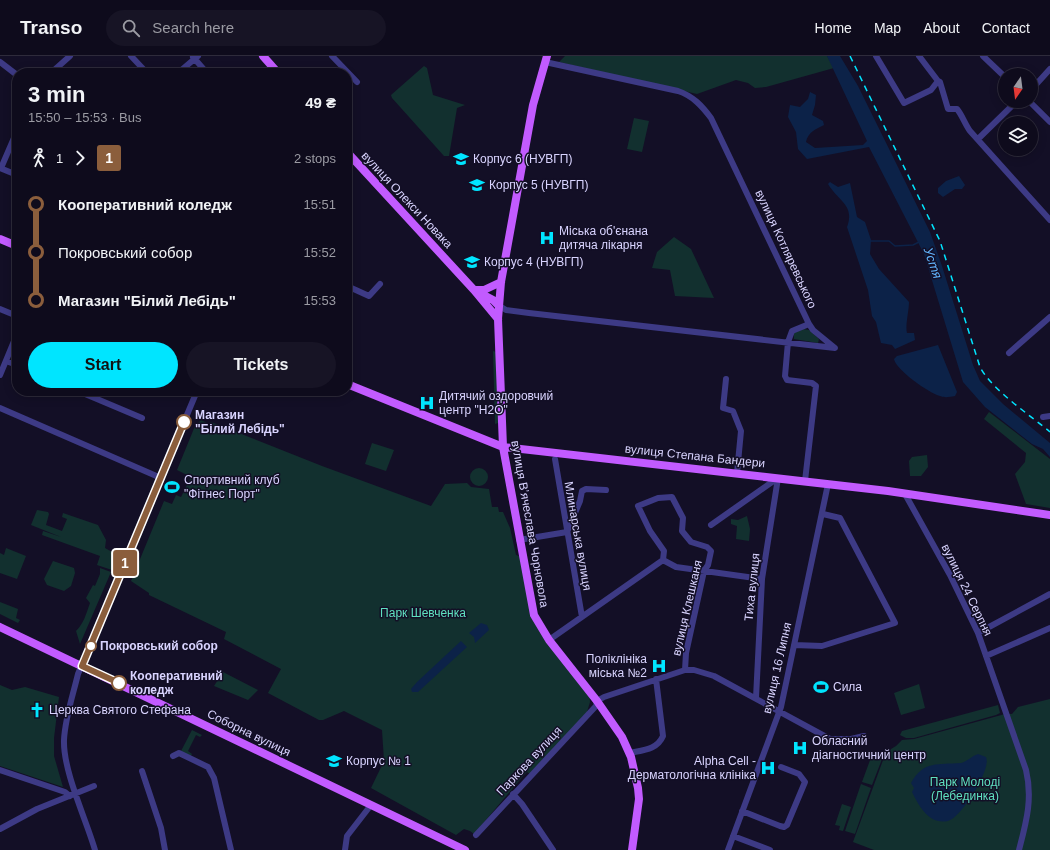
<!DOCTYPE html>
<html lang="en">
<head>
<meta charset="utf-8">
<style>
  body { margin:0; font-family:Helvetica,sans-serif; background:#171425; color:#f1f3f6; height:100vh; display:flex; flex-direction:column; font-size:15px; white-space:nowrap }
  * { box-sizing:border-box; margin:0 }
  p { font-size:13px; color:#9b9ba3 }
  .icon { flex:none; width:22px; height:22px; fill:none; stroke:currentColor; stroke-width:2; stroke-linecap:round; stroke-linejoin:round }
  .map { position:relative; flex:1; overflow:hidden }
  .side { position:absolute; left:12px; top:12px; width:340px; height:328px; display:flex; flex-direction:column; background:#0e0b1c; border-radius:16px; box-shadow:0 2px 10px #0003,0 0 0 1px #2e2b3b }
  .side>* { flex:none }
  .badge { padding:0 8px; border-radius:3px; font-size:14px; line-height:26px }
  .needle { width:26px; rotate:194deg }
  .controls { position:absolute; left:998px; top:12px; display:grid; gap:8px }
  .controls a { display:grid; place-items:center; width:40px; height:40px; border-radius:50%; background:#0e0b1c; box-shadow:0 2px 10px #0003,0 0 0 1px #2e2b3b; font-size:20px }
  .map>.badge { position:absolute; translate:-50% -50%; box-shadow:0 0 0 2px #fff }
  .legs { display:flex; align-items:center; gap:6px; height:44px; padding:0 16px; font-size:13px }
  .legs p { margin-inline-start:auto }
  .head { display:flex; align-items:center; justify-content:space-between; height:68px; padding:0 16px }
  h1 { font-size:22px; font-weight:700; line-height:30px }
  .action { display:flex; gap:8px; margin-top:auto; padding:8px 16px }
  .action a { flex:1; height:46px; border-radius:24px; background:#00e5ff; color:#111; font-size:16px; font-weight:700; line-height:46px; text-align:center }
  .action a+a { background:#171425; color:#f1f3f6 }
  ul { padding:0 16px; list-style:none }
  li { display:flex; align-items:center; gap:14px; height:48px; font-size:15px }
  li i { display:grid; place-items:center; width:6px; height:100%; margin:0 5px; background:currentColor }
  li i::after { content:''; width:10px; height:10px; margin:-5px; border:3px solid; border-radius:50%; background:#0e0b1c }
  li p { margin-inline-start:auto }
  li:first-child i { background:linear-gradient(#0000 50%,currentColor 0) }
  li:last-child i { background:linear-gradient(currentColor 50%,#0000 0) }
  header { display:flex; align-items:center; gap:24px; box-sizing:border-box; height:56px; padding:0 20px; background:#0e0b1c; border-bottom:1px solid #2e2b3b }
  header strong { font-size:19px }
  nav { display:flex; gap:22px; margin-inline-start:auto; font-size:14px }
  .search { width:280px; height:36px; background:#171425; display:flex; align-items:center; gap:10px; box-sizing:border-box; padding:0 14px; border-radius:22px; color:#9b9ba3; font-size:15px }
  .map>svg:first-child { display:block }
</style>
</head>
<body>
<header>
<strong>Transo</strong>
<div class="search"><svg class="icon" aria-label="search" viewBox="0 0 24 24"><circle cx="10" cy="10" r="6"/><path d="M15 15l6 6"/></svg>Search here</div>
<nav><a>Home</a><a>Map</a><a>About</a><a>Contact</a></nav>
</header>
<div class="map">
<svg width="1050" height="794" viewBox="0 0 1050 794">
  <rect width="100%" height="100%" fill="#130f26"/>
  <path fill="#12302f" d="M565,0H827L834,12L766,31L755,32L748,27L736,24L697,38L559,6Z
    M424,10L427,12L433,39L465,49L457,52L449,100H444L392,42L391,39Z
    M634,62L649,65L642,96L627,93Z
    M674,181L691,193L714,242L675,240L670,214L652,212L657,196Z
    M803,273L809,274L819,283L818,287L794,283V277Z
    M493,295L496,296L498,367L495,368Z
    M989,356L1050,403V452L1026,448L1015,418L1025,406L1026,397L984,363Z
    M201,364L209,368L211,366L322,410L431,450L445,428L467,427L471,431L489,433L492,451H498L499,456H503L510,472L516,499L522,501L532,557L589,635L590,646L587,656L530,718L527,716L524,719L474,778L470,775L464,773L456,779L371,732L384,705L382,674L344,655L323,664H319L268,637L281,613L224,583L226,576L149,539V537L131,525L164,445L172,448L176,439L181,441L191,421L177,414L195,370Z
    M372,387L394,394L386,415L365,408Z
    M927,399L928,411L921,420H910L909,405L912,401Z
    M470 421a9 9 0 1 1 18 0a9 9 0 1 1-18 0Z
    M37,454L48,456L49,458L46,469L62,475L67,463L62,461L63,457L98,469L106,484L105,492L114,497L116,504L112,514L97,509L100,500L42,479L43,475L61,481L31,469Z
    M747,460L750,473L749,485L736,483L737,470L731,468V463L738,464Z
    M6,492L26,500L17,523L0,517V497L4,499Z
    M53,505L74,512L75,517L71,530L64,535L47,529L44,523Z
    M100,512L111,516L80,588L76,575C84,567 86,558 90,547L86,542L93,529L95,530L100,518Z
    M0,546L18,553L16,562L20,564L18,567L0,558Z
    M223,616L258,634L248,644L214,630Z
    M919,628L925,652L901,659L894,637Z
    M0,629L12,634L25,631L59,641L54,682V700L63,731L0,710Z
    M1050,643V794H874L853,786L886,696L896,690L902,684L914,683L1005,658H1012L1018,651Z
    M998,649L1000,657L996,659L914,682H906L900,679L902,675Z
    M192,674L202,679L200,681L196,679L188,695L192,698L190,702L181,695Z
    M873,696L884,698L872,729L862,726Z
    M861,728L871,732L855,778L845,775Z
    M842,748L851,751L843,775L839,774L840,770L835,769Z"/>
  <path fill="#0c2248" d="M827,0H840L858,30L930,176L942,210L973,309L980,325L1003,348L1050,387V401L1043,393L1032,388L985,351L963,326L924,198L869,91L807,103L798,93L796,76L788,61L790,49L800,51L808,43L810,36L816,39L815,49L812,59L823,65L824,69C816,73 808,76 806,86L815,92L863,89L867,85Z
    M959,120L965,129L962,133H955L943,141L938,137V132L946,125Z
    M830,126L838,131L850,127L857,161L865,166L871,184L870,198L879,213L909,246C909,255 905,270 907,277H914L915,284L895,293L892,289L881,287L876,266L872,260L868,234L847,171C855,149 839,146 828,128Z
    M938,289L957,336L955,340C949,341 945,342 940,340C929,337 896,314 894,303L897,300Z
    M481,567L487,569L489,574L475,587L474,581L469,577Z
    M461,585L467,591L418,636H412L411,633L417,626Z
    M978,698L986,701C992,713 961,762 948,765C929,769 919,750 912,736L914,732L911,727C924,704 938,709 961,707C966,706 972,700 978,698Z"/>
  <g fill="none" stroke-linecap="round" stroke-linejoin="round">
    <path stroke="#0c2248" stroke-width="1.5" d="M870,185H889L895,190L913,189L919,186"/>
    <path stroke="#3d3a85" stroke-width="6" d="M131,0L147,17
      M332,0L357,26
      M876,0L904,47L931,34L938,25L940,26L948,53H957C962,59 965,68 970,75L1050,164
      M919,0L938,25
      M983,0L1005,21
      M193,1L207,17
      M0,6L17,19
      M545,6L678,35C693,40 702,50 711,62L809,268L792,275L788,286L785,320L787,324L812,327L816,330L805,425
      M51,17L70,0
      M178,17L198,0
      M1031,34L1050,13
      M1029,45L1050,66
      M978,83L1017,45
      M347,111L354,104
      M0,112L17,119
      M1,112L17,75
      M347,230L369,240L380,228
      M498,249L506,254L529,257L835,292L813,274L809,268
      M0,253L17,260
      M1009,297L1050,261
      M6,305L17,309
      M0,319L17,278
      M726,323L723,352L733,355L741,375L737,417
      M78,335L142,362
      M0,352L161,422
      M1043,361L1050,360
      M555,403L582,561
      M905,438L950,519L978,577L1026,714C1033,743 1026,767 1019,794
      M711,469L772,426L773,421
      M519,484L567,476L580,445L582,435L586,433L606,434
      M663,504L664,495L650,475L638,450L658,442L672,441L683,462L682,475L691,486L707,491L711,495L708,509L704,515L686,597L685,614
      M663,504L676,511L762,523
      M978,577L1050,538
      M549,584L663,504
      M794,589L822,590L895,567L840,462L823,458
      M986,600L1050,572
      M756,642L762,523L778,422
      M629,697C643,694 657,694 663,680L656,623
      M173,700L179,697L208,711L214,722L231,794
      M0,714L65,736L70,740
      M142,715L161,772L165,794
      M513,738L522,748L553,794
      M742,755L780,770L784,771L787,769L805,726L799,718L781,711
      M0,773L37,753L94,730
      M476,779L596,650L597,645L604,641L685,614H694L714,620L830,683H851L864,680
      M733,780L770,794
      M95,794C86,763 63,715 64,684C65,662 73,639 78,618L197,335
      M345,794L347,780L371,749
      M728,794L781,651L828,428"/>
    <path stroke="#c25bff" stroke-width="8" d="M263,0L278,17
      M547,0L533,49L501,226L498,263L503,391L534,559L549,584L597,645L622,681L631,701L638,732L639,743L632,794
      M347,96L474,234L498,263
      M0,183L17,190
      M475,234H484L501,226
      M478,236L493,244L498,249
      M347,328L503,391L888,435L1050,459
      M0,571L465,794"/>
    <path stroke="#00e5ff" stroke-width="1.5" stroke-dasharray="6 5" stroke-linecap="butt" d="M850,0L940,185L980,311C992,334 1030,359 1050,376"/>
  </g>
  <g fill="none" stroke-linecap="round" stroke-linejoin="round">
    <g stroke="#fff" stroke-width="9">
      <path id="line-1" d="M119,627L82,610L184,366"/>
    </g>
    <use href="#line-1" stroke="#8b5e3c" stroke-width="6"/>
  </g>
  <defs>
    <g id="university-bare" transform="scale(1.2)"><path d="M0-5L7-2L0 1L-7-2ZM-4 1L0 2.5L4 1V4Q0 6-4 4Z" fill="#00e5ff" stroke="#130f26" stroke-width="2.5" paint-order="stroke"/></g>
    <g id="hospital-bare" transform="scale(1.2)"><path d="M-5-5h3v3.5h4V-5h3V5h-3V1.5h-4V5h-3Z" fill="#00e5ff" stroke="#130f26" stroke-width="2.5" paint-order="stroke"/></g>
    <g id="stadium-bare" transform="scale(1.2)"><path d="M0-5a6.5 5 0 1 0 0 10a6.5 5 0 1 0 0-10ZM-3.5-1.8h7v3.6h-7Z" fill="#00e5ff" stroke="#130f26" stroke-width="2.5" paint-order="stroke"/></g>
    <g id="church-bare" transform="scale(1.2)"><path d="M-1.2-6h2.4v3.5h3.3v2.4h-3.3V6h-2.4V-.1h-3.3v-2.4h3.3Z" fill="#00e5ff" stroke="#130f26" stroke-width="2.5" paint-order="stroke"/></g>
  </defs>
  <g fill-rule="evenodd">
    <use href="#university-bare" x="461" y="103"/>
    <use href="#university-bare" x="477" y="129"/>
    <use href="#hospital-bare" x="547" y="182"/>
    <use href="#university-bare" x="472" y="206"/>
    <use href="#hospital-bare" x="427" y="347"/>
    <use href="#stadium-bare" x="172" y="431"/>
    <use href="#hospital-bare" x="659" y="610"/>
    <use href="#stadium-bare" x="821" y="631"/>
    <use href="#church-bare" x="37" y="654"/>
    <use href="#hospital-bare" x="800" y="692"/>
    <use href="#university-bare" x="334" y="705"/>
    <use href="#hospital-bare" x="768" y="712"/>
  </g>
  <g fill="#fff" stroke="#8b5e3c" stroke-width="2">
    <circle cx="184" cy="366" r="7"/>
    <circle cx="91" cy="590" r="5"/>
    <circle cx="119" cy="627" r="7"/>
  </g>
  <g text-anchor="middle" dominant-baseline="central" stroke-width="3" stroke-linejoin="round" paint-order="stroke">
    <g font-size="12" fill="#d9d4ff" stroke="#130f26" text-anchor="start">
      <text x="473" y="103">Корпус 6 (НУВГП)</text>
      <text x="489" y="129">Корпус 5 (НУВГП)</text>
      <text x="559" y="175">Міська об'єнана<tspan x="559" dy="14">дитяча лікарня</tspan></text>
      <text x="484" y="206">Корпус 4 (НУВГП)</text>
      <text x="439" y="340">Дитячий оздоровчий<tspan x="439" dy="14">центр "H2O"</tspan></text>
      <text x="184" y="424">Спортивний клуб<tspan x="184" dy="14">"Фітнес Порт"</tspan></text>
      <text x="647" y="603" text-anchor="end">Поліклініка<tspan x="647" dy="14">міська №2</tspan></text>
      <text x="833" y="631">Сила</text>
      <text x="49" y="654">Церква Святого Стефана</text>
      <text x="812" y="685">Обласний<tspan x="812" dy="14">діагностичний центр</tspan></text>
      <text x="346" y="705">Корпус № 1</text>
      <text x="756" y="705" text-anchor="end">Alpha Cell -<tspan x="756" dy="14">Дерматологічна клініка</tspan></text>
    </g>
    <g font-size="12" fill="#d9d4ff" stroke="#130f26">
      <text transform="translate(407 144) rotate(47)">вулиця Олекси Новака</text>
      <text transform="translate(786 193) rotate(65)">вулиця Котляревського</text>
      <text transform="translate(695 400) rotate(6)">вулиця Степана Бандери</text>
      <text transform="translate(530 468) rotate(80)">вулиця Вʼячеслава Чорновола</text>
      <text transform="translate(578 480) rotate(80)">Млинарська вулиця</text>
      <text transform="translate(752 531) rotate(-84)">Тиха вулиця</text>
      <text transform="translate(967 534) rotate(64)">вулиця 24 Серпня</text>
      <text transform="translate(687 552) rotate(-77)">вулиця Клешканя</text>
      <text transform="translate(777 612) rotate(-77)">вулиця 16 Липня</text>
      <text transform="translate(249 677) rotate(26)">Соборна вулиця</text>
      <text transform="translate(529 705) rotate(-47)">Паркова вулиця</text>
    </g>
    <g font-size="12" font-weight="bold" fill="#d9d4ff" stroke="#130f26" text-anchor="start">
      <text x="195" y="359">Магазин<tspan x="195" dy="14">"Білий Лебідь"</tspan></text>
      <text x="100" y="590">Покровський собор</text>
      <text x="130" y="620">Кооперативний<tspan x="130" dy="14">коледж</tspan></text>
    </g>
    <g font-size="12" fill="#5fe0c0" stroke="#130f26">
      <text x="423" y="557">Парк Шевченка</text>
      <text x="965" y="726">Парк Молоді<tspan x="965" dy="14">(Лебединка)</tspan></text>
    </g>
    <g font-size="13" font-style="italic" fill="#62b6ff" stroke="#130f26">
      <text transform="translate(933 207) rotate(71)">Устя</text>
    </g>
  </g>
</svg>
<div class="controls">
<a><svg class="needle" viewBox="-14 -14 28 28"><path d="M0-13l5 13h-10z" fill="#e53935"/><path d="M0 13l5-13h-10z" fill="#9b9ba3"/></svg></a>
<a><svg class="icon" aria-label="layers" viewBox="0 0 24 24"><path d="M12 4l9 5-9 5-9-5zM3 14l9 5 9-5"/></svg></a>
</div>
<b class="badge" style="left:125px;top:507px;background:#8b5e3c;color:#fff">1</b>
<section class="side">
<div class="head"><div><h1>3 min</h1><p>15:50 – 15:53 · Bus</p></div><b>49 ₴</b></div>
<div class="legs"><svg class="icon" aria-label="walk" viewBox="0 0 24 24"><circle cx="13" cy="4" r="2"/><path d="M13 8l-2 6 4 7M11 14l-3 7M7 12l3-4h3l4 4"/></svg>1<svg class="icon" aria-label="forward" viewBox="0 0 24 24"><path d="M9 5l7 7-7 7"/></svg><b class="badge" style="background:#8b5e3c;color:#fff">1</b><p>2 stops</p></div>
<ul>
<li><i style="color:#8b5e3c"></i><b>Кооперативний коледж</b><p>15:51</p></li>
<li><i style="color:#8b5e3c"></i><span>Покровський собор</span><p>15:52</p></li>
<li><i style="color:#8b5e3c"></i><b>Магазин &quot;Білий Лебідь&quot;</b><p>15:53</p></li>
</ul>
<div class="action"><a>Start</a><a>Tickets</a></div>
</section>
</div>
</body>
</html>
